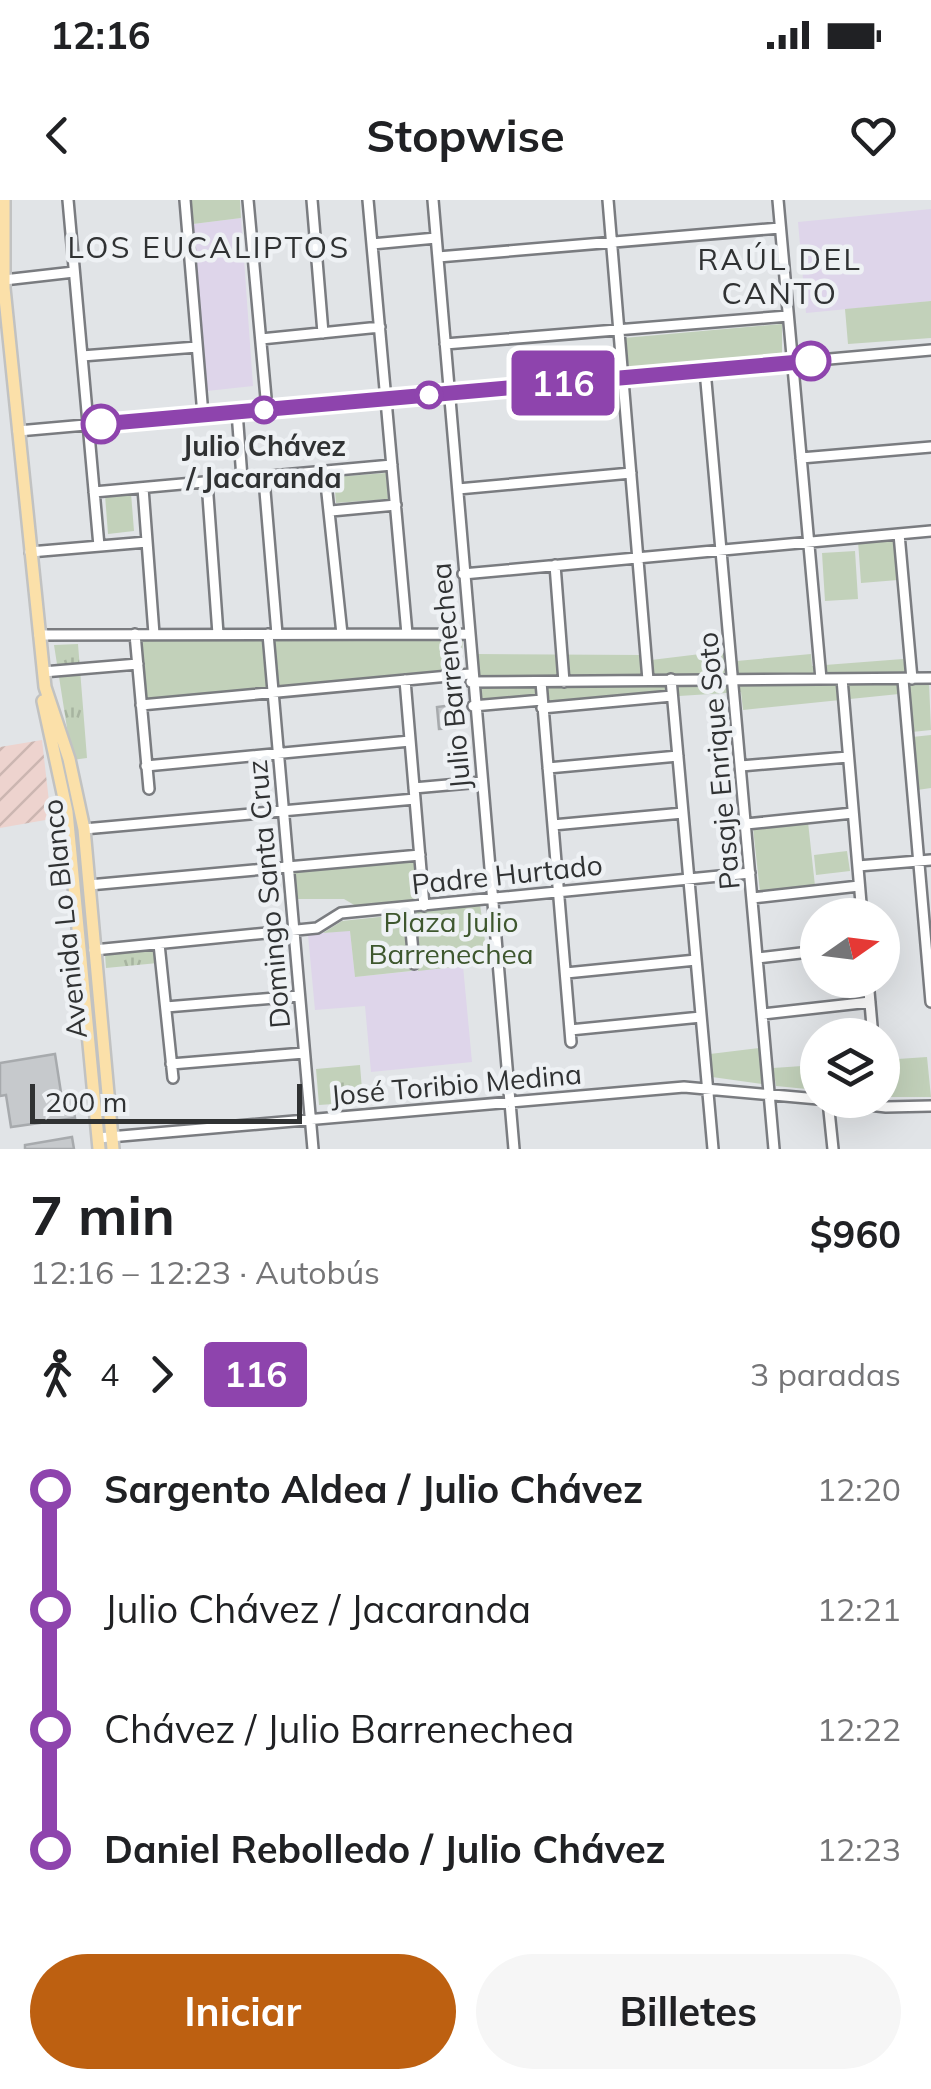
<!DOCTYPE html>
<html lang="es">
<head>
<meta charset="utf-8">
<style>
  body { margin:0; font-family:Mulish,sans-serif; background:#f6f6f6; color:#202124; height:100vh; display:flex; flex-direction:column; font-size:38px; white-space:nowrap }
  * { box-sizing:border-box; margin:0 }
  p { font-size:32px; color:#757577 }
  .icon { flex:none; width:55px; height:55px; fill:none; stroke:currentColor; stroke-width:2; stroke-linecap:round; stroke-linejoin:round }
  .map { position:relative; height:949px; overflow:hidden }
  .panel { display:flex; flex-direction:column; background:#fff; flex:1 }
  .panel>* { flex:none }
  .badge { padding:0 20px; border-radius:8px; font-size:35px; line-height:65px }
  .needle { width:65px; rotate:76deg }
  .fabs { position:absolute; left:800px; top:698px; display:grid; gap:20px }
  .fabs a { display:grid; place-items:center; width:100px; height:100px; border-radius:50%; background:#fff; box-shadow:0 10px 40px #0002; font-size:50px }
  .scale { position:absolute; left:30px; bottom:25px; width:272px; box-sizing:border-box; padding-left:10px; border:5px solid #303233; border-top:0; font-size:28px; line-height:35px; white-space:nowrap; color:#303233; -webkit-text-stroke:8px #eef1f4; paint-order:stroke }
  .map>.badge { position:absolute; translate:-50% -50%; box-shadow:0 0 0 5px #fff }
  .legs { display:flex; align-items:center; gap:15px; height:110px; padding:0 30px; font-size:32px }
  .legs p { margin-inline-start:auto }
  .head { display:flex; align-items:center; justify-content:space-between; height:170px; padding:0 30px }
  h1 { font-size:55px; font-weight:700; line-height:75px }
  .action { display:flex; gap:20px; margin-top:auto; padding:20px 30px }
  .action a { flex:1; height:115px; border-radius:60px; background:#bd6011; color:#fff; font-size:40px; font-weight:700; line-height:115px; text-align:center }
  .action a+a { background:#f6f6f6; color:#202124 }
  ul { padding:0 30px; list-style:none }
  li { display:flex; align-items:center; gap:35px; height:120px; font-size:38px }
  li i { display:grid; place-items:center; width:15px; height:100%; margin:0 12px; background:currentColor }
  li i::after { content:''; width:25px; height:25px; margin:-12px; border:8px solid; border-radius:50%; background:#fff }
  li p { margin-inline-start:auto }
  li:first-child i { background:linear-gradient(#0000 50%,currentColor 0) }
  li:last-child i { background:linear-gradient(currentColor 50%,#0000 0) }
  .status { display:flex; justify-content:space-between; align-items:center; height:70px; padding:0 50px; background:#fff; direction:ltr }
  .status svg { height:28px; fill:currentColor }
  header { display:flex; justify-content:space-between; align-items:center; height:130px; padding:0 30px; background:#fff; font-size:45px; font-weight:700 }
  .map>svg:first-child { display:block }
</style>
</head>
<body>
<div class="status"><b>12:16</b><svg viewBox="0 0 49 12"><path d="M0 12V9h3v3zM5 12V6h3v6zM10 12V3h3v9zM15 12V0h3v12zM26 1h20v11H26zM47 4h2v5h-2z"/></svg></div>
<header><svg class="icon" aria-label="back" viewBox="0 0 24 24"><path d="M15 5l-7 7 7 7"/></svg>Stopwise<svg class="icon" aria-label="heart" viewBox="0 0 24 24"><path d="M12 20l-8-8c-3-5 5-10 8-4 3-6 11-1 8 4z"/></svg></header>
<div class="map">
<svg width="931" height="949" viewBox="0 0 931 949">
  <defs>
    <pattern id="industrial-furrows" width="10" height="10" patternUnits="userSpaceOnUse" patternTransform="scale(2.5)"><rect width="10" height="10" fill="#edd3ce"/><path d="M-1 1l2-2M0 10L10 0M9 11l2-2" fill="none" stroke="#ccb6b1"/></pattern>
    <pattern id="grass-tufts" width="24" height="20" patternUnits="userSpaceOnUse" patternTransform="scale(2.5)"><rect width="24" height="20" fill="#c2d1ba"/><path d="M3 7l-1-3M5 7V3M7 7l1-3M15 17l-1-3M17 17v-4M19 17l1-3" fill="none" stroke="#a7b4a0"/></pattern>
  </defs>
  <rect width="100%" height="100%" fill="#e1e4e7"/>
  <path fill="url(#industrial-furrows)" d="M42,540L51,619L0,628V547Z"/>
  <path fill="#ded5ea" d="M931,9V101L806,113L798,22Z
    M241,18L253,186L207,191L193,24Z
    M350,730L355,777L463,766L472,862L371,872L365,806L315,810L308,735Z"/>
  <path fill="url(#grass-tufts)" d="M78,444L87,558L72,560L54,445Z
    M157,749L158,763L106,768L105,754Z
    M360,865L363,902L319,905L316,869Z"/>
  <path fill="#c2d1ba" d="M191,0H240L241,18L193,24Z
    M931,101V138L848,144L845,109Z
    M782,124V153L629,167L624,138Z
    M386,273L388,299L336,303L334,277Z
    M131,293L134,331L108,334L105,295Z
    M894,338L898,380L861,383L858,341Z
    M855,351L858,399L825,401L822,353Z
    M463,437L461,471L143,503L138,440Z
    M725,451L726,462L811,454L812,466L903,459L906,474H897L899,494L743,510L741,492L679,496L677,490L550,503L549,497L478,500L474,454L642,455L643,461Z
    M929,483L931,530L912,532L907,485Z
    M931,535V588L917,590L912,537Z
    M808,622L815,686L760,692L753,628Z
    M847,651L850,671L816,675L814,655Z
    M416,659L419,701L356,706L344,699H295L292,669Z
    M480,704L488,763L418,771L413,711Z
    M407,714L411,771L355,777L350,731L323,733L342,721Z
    M759,848L762,884L712,877L710,854Z
    M927,857L931,897H883V860Z
    M817,865V890L776,886L773,868Z"/>
  <path fill="#c6c9cc" stroke="#a7aaad" stroke-width="2.5" d="M453,505L455,528L439,529L437,507Z
    M55,854L62,899L72,898L75,918L11,927L6,895L0,896V863Z
    M72,937L74,949H25V945Z"/>
  <g fill="none" stroke-linecap="round" stroke-linejoin="round">
    <g stroke="#7a7c80" stroke-width="14">
      <path id="minor" d="M68,0L99,346
        M185,0L203,215
        M248,0L267,209
        M312,0L323,133
        M368,0L407,434
        M433,0L514,949
        M608,0L648,480
        M778,0L821,479
        M372,44L436,38
        M438,57L780,28
        M4,80L74,72
        M261,139L380,127
        M445,144L788,116
        M82,156L197,147
        M705,170L774,949
        M237,212L242,278
        M18,231L931,150
        M801,258L931,247
        M325,274L342,434
        M264,279L277,434
        M207,282L218,434
        M143,288L154,434
        M458,289L631,273
        M94,292L392,265
        M331,311L396,305
        M899,334L912,479
        M30,352L147,342
        M555,365L564,482
        M463,374L931,331
        M135,434L149,589
        M268,434L313,949
        M39,435L468,434
        M43,472L138,464
        M671,479L713,949
        M842,479L862,715
        M405,480L424,706
        M903,480L931,802
        M471,482L931,478
        M541,482L571,842
        M141,505L470,474
        M473,506L542,500
        M542,508L672,496
        M146,566L410,541
        M741,566L848,557
        M548,568L678,556
        M414,588L481,582
        M746,624L853,613
        M553,625L683,613
        M84,629L415,599
        M858,666L931,660
        M89,685L420,655
        M752,698L859,686
        M409,707L414,764
        M159,744L173,878
        M94,750L317,728L341,713L750,673
        M758,758L818,751
        M566,773L696,760
        M868,780L872,826
        M166,807L299,796
        M763,814L870,802
        M570,830L701,817
        M171,864L304,853
        M823,900L886,907L931,906
        M828,901L833,949
        M98,938L684,887L818,899"/>
    </g>
    <g stroke="#c1c2c2" stroke-width="16">
      <path id="major" d="M4,0V88L45,487L69,559L84,629L113,949
        M43,501L67,612L99,949"/>
    </g>
    <use href="#minor" stroke="#fff" stroke-width="9"/>
    <use href="#major" stroke="#fbe0a9" stroke-width="11"/>
  </g>
  <g fill="none" stroke-linecap="round" stroke-linejoin="round">
    <g stroke="#fff" stroke-width="22">
      <path id="line-1" d="M101,224L811,161"/>
    </g>
    <use href="#line-1" stroke="#8e44ad" stroke-width="15"/>
  </g>
  <g fill="#fff" stroke="#8e44ad" stroke-width="5">
    <circle cx="811" cy="161" r="18"/>
    <circle cx="429" cy="195" r="12"/>
    <circle cx="264" cy="210" r="12"/>
    <circle cx="101" cy="224" r="18"/>
  </g>
  <g text-anchor="middle" dominant-baseline="central" stroke-width="9" stroke-linejoin="round" paint-order="stroke">
    <g font-size="28" font-weight="bold" fill="#303233" stroke="#eef1f4">
      <text x="264" y="245">Julio Chávez<tspan x="264" dy="32">/ Jacaranda</tspan></text>
    </g>
    <g font-size="28" fill="#303233" stroke="#eef1f4">
      <text transform="translate(450 476) rotate(-95)">Julio Barrenechea</text>
      <text transform="translate(718 561) rotate(-95)">Pasaje Enrique Soto</text>
      <text transform="translate(507 674) rotate(-6)">Padre Hurtado</text>
      <text transform="translate(268 694) rotate(-95)">Domingo Santa Cruz</text>
      <text transform="translate(64 719) rotate(-96)">Avenida Lo Blanco</text>
      <text transform="translate(456 884) rotate(-5)">José Toribio Medina</text>
    </g>
    <g font-size="28" fill="#3e572e" stroke="#eef1f4">
      <text x="451" y="721">Plaza Julio<tspan x="451" dy="32">Barrenechea</tspan></text>
    </g>
    <g font-size="30" letter-spacing="2.5" fill="#303233" stroke="#eef1f4">
      <text x="209" y="47">LOS EUCALIPTOS</text>
      <text x="780" y="59">RAÚL DEL<tspan x="780" dy="34">CANTO</tspan></text>
    </g>
  </g>
</svg>
<div class="fabs">
<a><svg class="needle" viewBox="-14 -14 28 28"><path d="M0-13l5 13h-10z" fill="#e53935"/><path d="M0 13l5-13h-10z" fill="#757577"/></svg></a>
<a><svg class="icon" aria-label="layers" viewBox="0 0 24 24"><path d="M12 4l9 5-9 5-9-5zM3 14l9 5 9-5"/></svg></a>
</div>
<div class="scale">200 m</div>
<b class="badge" style="left:563px;top:183px;background:#8e44ad;color:#fff">116</b>
</div>
<section class="panel">
<div class="head"><div><h1>7 min</h1><p>12:16 – 12:23 · Autobús</p></div><b>$960</b></div>
<div class="legs"><svg class="icon" aria-label="walk" viewBox="0 0 24 24"><circle cx="13" cy="4" r="2"/><path d="M13 8l-2 6 4 7M11 14l-3 7M7 12l3-4h3l4 4"/></svg>4<svg class="icon" aria-label="forward" viewBox="0 0 24 24"><path d="M9 5l7 7-7 7"/></svg><b class="badge" style="background:#8e44ad;color:#fff">116</b><p>3 paradas</p></div>
<ul>
<li><i style="color:#8e44ad"></i><b>Sargento Aldea / Julio Chávez</b><p>12:20</p></li>
<li><i style="color:#8e44ad"></i><span>Julio Chávez / Jacaranda</span><p>12:21</p></li>
<li><i style="color:#8e44ad"></i><span>Chávez / Julio Barrenechea</span><p>12:22</p></li>
<li><i style="color:#8e44ad"></i><b>Daniel Rebolledo / Julio Chávez</b><p>12:23</p></li>
</ul>
<div class="action"><a>Iniciar</a><a>Billetes</a></div>
</section>
</body>
</html>
